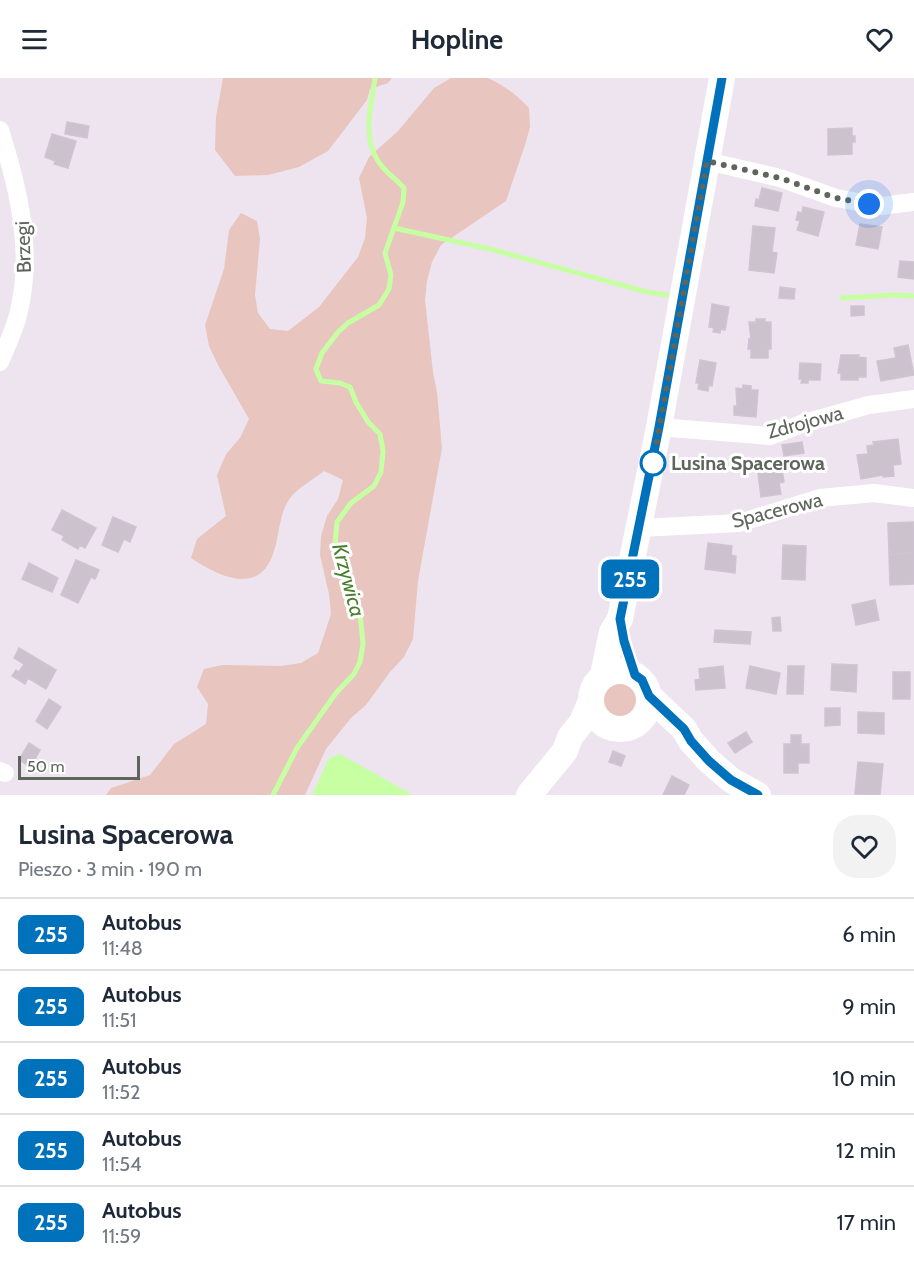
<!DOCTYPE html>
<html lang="pl">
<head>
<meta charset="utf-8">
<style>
  body { margin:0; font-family:Cabin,sans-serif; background:#f2f2f3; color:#1f2937; height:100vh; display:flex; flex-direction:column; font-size:22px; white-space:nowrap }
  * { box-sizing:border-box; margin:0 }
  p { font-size:20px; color:#747a83 }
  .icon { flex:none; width:33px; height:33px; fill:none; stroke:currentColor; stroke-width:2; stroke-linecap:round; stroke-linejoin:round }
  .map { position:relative; height:717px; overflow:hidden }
  .details { display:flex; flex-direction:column; background:#fff; flex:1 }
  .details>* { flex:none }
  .badge { padding:0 12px; border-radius:9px; font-size:21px; line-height:39px }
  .scale { position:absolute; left:18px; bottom:15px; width:122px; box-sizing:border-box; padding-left:6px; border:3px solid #5e655c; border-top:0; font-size:16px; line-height:21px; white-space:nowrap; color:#5e655c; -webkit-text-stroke:4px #fff; paint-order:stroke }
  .you { position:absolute; width:30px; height:30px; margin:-15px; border:4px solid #fff; border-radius:50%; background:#1a73e8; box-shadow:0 0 0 9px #1a73e833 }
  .map>.badge { position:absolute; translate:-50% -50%; box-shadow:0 0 0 3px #fff }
  .round { display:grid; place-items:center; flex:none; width:63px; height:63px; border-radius:24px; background:#f2f2f3 }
  .head { display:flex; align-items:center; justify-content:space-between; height:102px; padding:0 18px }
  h1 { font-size:28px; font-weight:700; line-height:45px }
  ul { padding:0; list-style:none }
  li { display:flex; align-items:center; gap:18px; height:72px; padding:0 18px; border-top:2px solid #e0e1e3 }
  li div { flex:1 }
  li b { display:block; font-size:22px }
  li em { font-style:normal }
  li .badge { min-width:66px; font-weight:700; text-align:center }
  header { display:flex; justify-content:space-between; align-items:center; height:78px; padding:0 18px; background:#fff; font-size:27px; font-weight:700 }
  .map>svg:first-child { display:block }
</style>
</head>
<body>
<header><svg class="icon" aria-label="menu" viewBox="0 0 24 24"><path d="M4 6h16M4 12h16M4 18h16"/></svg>Hopline<svg class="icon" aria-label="heart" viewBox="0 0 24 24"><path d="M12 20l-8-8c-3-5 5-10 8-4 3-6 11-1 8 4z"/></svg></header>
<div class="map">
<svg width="914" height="717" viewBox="0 0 914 717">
  <rect width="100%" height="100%" fill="#eee4ef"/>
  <path fill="#e8c6bf" d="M223,0H392L388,5L370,11L367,22L328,73L299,89L268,97L235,98L215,72L216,39Z
    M488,0C505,8 517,17 529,30L530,49L525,67L506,123L441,167L432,184L427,203L425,222L433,294L437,314L442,370L418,503L413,561L404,579L390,594L366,627L351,640L326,671L305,717H106L111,710L150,697L174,666L206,646L208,626L197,609L204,591L222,587L281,588L301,585L318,575L331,536L329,516L320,477L321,458L327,438L338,421L343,402L324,393C315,400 297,411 291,419C279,434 280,455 274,473C260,519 220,499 191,480L197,461L226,438L217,397L226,376L240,360L249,341L218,287L209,268L205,247L224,191L229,152L241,135L257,143L260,161L255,217L258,235L270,251L288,253L319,229L358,179L365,160L367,140L359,100L369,79L398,53L434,10L451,0Z
    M603 622a18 18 0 1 1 36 0a18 18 0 1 1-36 0Z"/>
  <path fill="#c7ffa3" d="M340,676L413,717H312L329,680Z"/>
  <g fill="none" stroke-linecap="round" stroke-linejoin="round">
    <path stroke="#c7ffa3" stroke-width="5" d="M394,150L490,171L647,214L673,218
      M842,220L893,217L914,218
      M273,717L297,670L336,615L354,596L360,584L363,566L360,535L335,466L337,444L351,425L374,408L381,394L383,373L380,356L368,344L356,324L350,309L340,305L321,303L316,291L322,275L338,254L348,245L379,227L389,211L391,197L385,175L403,124L404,110C396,101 384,93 378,83C362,58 371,27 375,0"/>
  </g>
  <path fill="#cbc2cd" stroke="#d1c2d4" stroke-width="1.5" d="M67,44L89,48L87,60L65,56Z
    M852,50V58H855V64H852V76L828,77V51Z
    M52,56L76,63L68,90L54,86L55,83L45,79Z
    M762,110L782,115L778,133L755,128L756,121L759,122Z
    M803,129L824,134L818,158L797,152L800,143L796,142L798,134L802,135Z
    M860,146L882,149L878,171L856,167Z
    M753,148L775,150L772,174L777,175L774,195L749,192Z
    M900,183L914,184V201L898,199Z
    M780,209L795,211L794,221L779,220Z
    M712,226L729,229L725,252L721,251L720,255L713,254L714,250L709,249Z
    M851,228H864V237L851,238Z
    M756,241H765V244H771V271H768V280H751V271H748L749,261L751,262L749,244H756Z
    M908,267L914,297L881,303L877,283L896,280L894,270Z
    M841,277H859L858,279L866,280V299H858V302H841V295H838Z
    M700,282L716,285L712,308L709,307L708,313L698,311L699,305H696Z
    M800,285L821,286L820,302H808V305H801L802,301H799Z
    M743,307L751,308V312H758L756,339L734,337V328H737L736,310L743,311Z
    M898,361L901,386L893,387L894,398L883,399V397L861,401L857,377L868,376L867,368L874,367L873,364Z
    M802,364L804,375L784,378L782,367Z
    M782,391L784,404L779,405L781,416L761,419L758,395Z
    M62,432L96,450L85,470L80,467L78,471L62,462L64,458L52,452Z
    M113,439L136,449L130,464L124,461L118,474L102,467Z
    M914,444V475L889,476L888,445Z
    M708,465L732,468L731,477L736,478L735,495L705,491Z
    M783,467L806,468L805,502L782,501Z
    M914,475V506L890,507L889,476Z
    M76,482L99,492L95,501L91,499L78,525L61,517Z
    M29,485L58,500L52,514L22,501Z
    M875,522L879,542L856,547L852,527Z
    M780,539L781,553H773L772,540Z
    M715,552L751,554L750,566L714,564Z
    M19,570L56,592L46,611L28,600L25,606L12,598L16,592L19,594L24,586L14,580Z
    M832,586L857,587L856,614L831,612Z
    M723,588L725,610L696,612L695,602L700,601L699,591Z
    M750,588L780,595L776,616L746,610Z
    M788,588H804L803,616H787Z
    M893,594H910V621H893Z
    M49,621L61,629L47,651L36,643Z
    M825,630H840V647L825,648Z
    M858,634L884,635V656L858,655Z
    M746,654L752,664L735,675L728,665Z
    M791,657H801V666H809V685H798V695H784V666H791Z
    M29,665L40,672L31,689L19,682Z
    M613,673L625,678L621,688L609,684Z
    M858,684L883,686L880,717L855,716Z
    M672,698L689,707L684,717H663Z"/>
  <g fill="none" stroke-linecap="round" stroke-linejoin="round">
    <path stroke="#fff" stroke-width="18" d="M0,52C19,112 34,175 18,237C14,253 6,269 0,284
      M707,83L780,100L836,120L881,128L914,124
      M659,349L770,358L804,345L869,327L914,321
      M640,450L739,445L820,420L874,415L914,420
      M0,693L5,695"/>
    <path stroke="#fff" stroke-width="26" d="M591 622a29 29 0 1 1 58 0a29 29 0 1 1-58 0Z
      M603,597L612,554L620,541L659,349L722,0
      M649,618L684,651L691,663L709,683L731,702L758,717
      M529,717L565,673L570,659L582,644L590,625"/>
  </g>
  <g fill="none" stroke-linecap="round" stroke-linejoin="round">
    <g stroke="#fff" stroke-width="14">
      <path id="line" d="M722,0L659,349L620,541L624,563L635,597L642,602L649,618L684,651L691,663L709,683L731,702L758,717"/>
    </g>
    <use href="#line" stroke="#0072bc" stroke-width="9"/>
    <path stroke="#5e655c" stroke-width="6" stroke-dasharray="0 10.8" d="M653,385L707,83L780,100L836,120L869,126"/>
  </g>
  <circle fill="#fff" stroke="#0072bc" stroke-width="3" cx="653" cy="385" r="12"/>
  <g text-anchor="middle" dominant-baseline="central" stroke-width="6" stroke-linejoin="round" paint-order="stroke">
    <g font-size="20" fill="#5e655c" stroke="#fff">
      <text transform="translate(23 169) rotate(-92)">Brzegi</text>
      <text transform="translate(805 344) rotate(-15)">Zdrojowa</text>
      <text transform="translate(777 432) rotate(-14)">Spacerowa</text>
    </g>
    <g font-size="20" font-weight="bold" fill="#5e655c" stroke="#fff" text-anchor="start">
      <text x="671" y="385">Lusina Spacerowa</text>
    </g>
    <g font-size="21" font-style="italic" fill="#477f2d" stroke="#fff">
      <text transform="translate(349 502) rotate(75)">Krzywica</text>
    </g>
  </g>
</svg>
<div class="scale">50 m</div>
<div class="you" style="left:869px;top:126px"></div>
<b class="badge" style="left:630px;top:501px;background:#0072bc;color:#fff">255</b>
</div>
<section class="details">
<div class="head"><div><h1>Lusina Spacerowa</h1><p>Pieszo · 3 min · 190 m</p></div><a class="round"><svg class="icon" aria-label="heart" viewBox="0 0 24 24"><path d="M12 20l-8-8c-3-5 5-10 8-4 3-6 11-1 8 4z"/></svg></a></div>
<ul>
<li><span class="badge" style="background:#0072bc;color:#fff">255</span><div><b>Autobus</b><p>11:48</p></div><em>6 min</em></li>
<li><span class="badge" style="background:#0072bc;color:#fff">255</span><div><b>Autobus</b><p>11:51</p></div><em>9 min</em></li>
<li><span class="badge" style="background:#0072bc;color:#fff">255</span><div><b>Autobus</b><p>11:52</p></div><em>10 min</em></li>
<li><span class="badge" style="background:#0072bc;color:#fff">255</span><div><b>Autobus</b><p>11:54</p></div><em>12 min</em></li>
<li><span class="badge" style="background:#0072bc;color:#fff">255</span><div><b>Autobus</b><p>11:59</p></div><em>17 min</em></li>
</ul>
</section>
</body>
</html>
